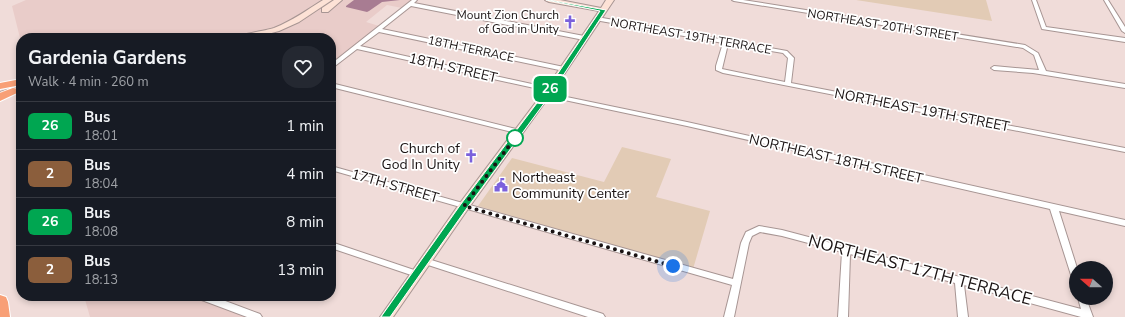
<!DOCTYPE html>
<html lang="en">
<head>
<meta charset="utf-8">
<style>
  body { margin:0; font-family:"Nunito Sans",sans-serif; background:#242831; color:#f1f3f6; height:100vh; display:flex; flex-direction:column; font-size:15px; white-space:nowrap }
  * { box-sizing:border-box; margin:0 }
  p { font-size:13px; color:#9ea1a6 }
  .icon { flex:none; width:22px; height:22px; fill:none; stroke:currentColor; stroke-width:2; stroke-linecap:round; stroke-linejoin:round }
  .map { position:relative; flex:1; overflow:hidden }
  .sheet { position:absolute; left:16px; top:33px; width:320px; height:268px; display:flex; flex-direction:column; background:#171b24; border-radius:16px; box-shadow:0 2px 6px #0003 }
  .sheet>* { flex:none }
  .badge { padding:0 8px; border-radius:6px; font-size:14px; line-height:26px }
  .needle { width:26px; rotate:291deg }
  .fabs { position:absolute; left:1069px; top:261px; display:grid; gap:8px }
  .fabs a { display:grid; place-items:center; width:44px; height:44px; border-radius:50%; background:#171b24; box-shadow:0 2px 6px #0003; font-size:20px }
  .you { position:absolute; width:20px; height:20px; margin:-10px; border:3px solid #fff; border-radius:50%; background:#1a73e8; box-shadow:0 0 0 6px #1a73e833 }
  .map>.badge { position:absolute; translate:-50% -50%; box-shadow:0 0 0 2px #fff }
  .round { display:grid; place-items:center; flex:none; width:42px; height:42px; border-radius:16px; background:#242831 }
  .overview { display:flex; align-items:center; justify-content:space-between; height:68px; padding:0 12px }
  h1 { font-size:19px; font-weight:700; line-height:30px }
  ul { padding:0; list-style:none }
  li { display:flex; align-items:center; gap:12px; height:48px; padding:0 12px; border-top:1px solid #363941 }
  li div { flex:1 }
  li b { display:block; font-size:15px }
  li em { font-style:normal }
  li .badge { min-width:44px; font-weight:700; text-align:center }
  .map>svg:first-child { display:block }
</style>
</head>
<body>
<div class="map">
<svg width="1125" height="317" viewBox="0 0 1125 317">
  <rect width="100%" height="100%" fill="#f0dcd9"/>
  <path fill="#e9ccc9" d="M26,0H411L402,8L387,5L366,22L379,26L331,65V38H21V42L12,6Z
    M84,296H198L253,317H90Z"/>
  <path fill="#e2cbb5" d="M856,0H986L992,21Z
    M622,147L671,159L656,197L710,211L693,269L478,206L512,158L604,182Z"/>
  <path fill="#a87c92" d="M354,0H400L382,2L369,11L367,12L346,7V6Z"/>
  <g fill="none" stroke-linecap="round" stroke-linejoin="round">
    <g stroke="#a79593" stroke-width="2">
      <path id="street" d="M412,0H417L414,3L584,36L587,38L584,40L411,6L382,29L564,67L567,69L564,71L379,32L360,46L541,86L557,95L687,122L1125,220V226L1059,211L1077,268H1076V281L1073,280L1072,278L1050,209L687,126L555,98L539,89L357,49L331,69V64Z
        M732,0H743L1025,45L1038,53L1046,71L1125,84V88L1033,73L994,70L991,68L994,66L1039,70L1034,55L1023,48L734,1Z
        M1032,0H1036L1046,27L1125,38V42L1042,29Z
        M1104,0H1108L1125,27V33L1122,31Z
        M597,17L787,51L794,58L791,83L1125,148V152L723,73L716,70V66L723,43L595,20L594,19ZM728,44L783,53L788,58L785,82L722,69Z
        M331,83L520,130L523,132L520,134L331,87Z
        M331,166L733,279L741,243L746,232L759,226L782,230L1081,309L1078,298H1086L1093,317H1081L964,285L968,317H958L955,283L850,254L848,317H838L842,252L782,236L760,232L752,236L749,243L734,317H724L732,285L331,170Z
        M331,242L420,272L421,274L420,276L417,277L331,248Z
        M425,258L600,313L603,314L605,317H588L422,263L421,261L422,259Z
        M198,296H212L260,314L262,317H247L199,299Z"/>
    </g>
    <g stroke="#a79593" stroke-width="2">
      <path id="secondary" d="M323,0H332L299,22L279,31L253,38H235C240,34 265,31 274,28C292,21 307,10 323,0Z
        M334,0H342L328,12H322V8Z
        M545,0H560L601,8L606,0H614L551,94L468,209L393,317H380L460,203L545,90L599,11L549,2Z
        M21,86V92L0,98V92Z"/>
    </g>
    <g stroke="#fff" stroke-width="2">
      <path id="highway" d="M21,79V85L0,89V83Z
        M13,88L17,89L19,91L17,93L0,101V93Z
        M0,295L6,297L8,302L10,317H0Z"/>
    </g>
    <use href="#street" fill="#fff" fill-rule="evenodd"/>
    <use href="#secondary" fill="#fde2d6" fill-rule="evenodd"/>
    <use href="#highway" fill="#f89f76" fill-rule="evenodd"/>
  </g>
  <path fill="#00a651" stroke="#fff" d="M546,0H549L606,10L551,94L467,208L390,317H381L383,314L461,204L546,91L600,11Z"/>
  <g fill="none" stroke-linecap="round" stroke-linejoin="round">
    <path stroke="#1a1313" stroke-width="4" stroke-dasharray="0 7.2" d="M515,138L518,134L464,206L673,266"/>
  </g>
  <defs>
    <g id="church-bare" transform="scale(1.08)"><path d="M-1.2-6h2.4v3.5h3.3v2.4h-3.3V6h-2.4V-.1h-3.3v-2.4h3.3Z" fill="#7b61dc" stroke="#fff" stroke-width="2.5" paint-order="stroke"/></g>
    <g id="civic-bare" transform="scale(1.08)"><path d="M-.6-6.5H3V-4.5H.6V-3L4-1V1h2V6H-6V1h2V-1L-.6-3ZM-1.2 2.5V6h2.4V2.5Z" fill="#7b61dc" stroke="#fff" stroke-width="2.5" paint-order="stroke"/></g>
  </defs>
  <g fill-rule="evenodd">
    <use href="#church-bare" x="570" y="22"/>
    <use href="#church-bare" x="471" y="156"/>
    <use href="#civic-bare" x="501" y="185"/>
  </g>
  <circle fill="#fff" stroke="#00a651" stroke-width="2" cx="515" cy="138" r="8"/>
  <g text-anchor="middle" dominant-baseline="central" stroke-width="3.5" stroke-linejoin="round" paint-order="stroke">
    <g font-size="12" fill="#1a1313" stroke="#fff" text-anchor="end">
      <text x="559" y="15">Mount Zion Church<tspan x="559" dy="14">of God in Unity</tspan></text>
    </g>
    <g font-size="12" fill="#1a1313" stroke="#fff">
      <text transform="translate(883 25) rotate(9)">NORTHEAST 20TH STREET</text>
      <text transform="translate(691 36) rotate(10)">NORTHEAST 19TH TERRACE</text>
      <text transform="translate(471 49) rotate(12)">18TH TERRACE</text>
    </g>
    <g font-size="14" fill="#1a1313" stroke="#fff">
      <text transform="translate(453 68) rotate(13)">18TH STREET</text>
      <text transform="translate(922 110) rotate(11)">NORTHEAST 19TH STREET</text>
      <text transform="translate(836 159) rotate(13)">NORTHEAST 18TH STREET</text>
      <text transform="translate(395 186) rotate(16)">17TH STREET</text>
    </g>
    <g font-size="14" fill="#1a1313" stroke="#fff" text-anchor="end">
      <text x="460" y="148">Church of<tspan x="460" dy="16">God In Unity</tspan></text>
      <text x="512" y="177" text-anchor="start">Northeast<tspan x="512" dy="16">Community Center</tspan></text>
    </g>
    <g font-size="17" fill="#1a1313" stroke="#fff">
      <text transform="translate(920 270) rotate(15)">NORTHEAST 17TH TERRACE</text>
    </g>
  </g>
</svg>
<div class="fabs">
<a><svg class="needle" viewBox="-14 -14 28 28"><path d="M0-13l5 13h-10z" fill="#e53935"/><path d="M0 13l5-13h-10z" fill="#9ea1a6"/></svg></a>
</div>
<div class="you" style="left:673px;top:266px"></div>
<b class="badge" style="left:550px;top:89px;background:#00a651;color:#fff">26</b>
<section class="sheet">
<div class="overview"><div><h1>Gardenia Gardens</h1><p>Walk · 4 min · 260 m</p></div><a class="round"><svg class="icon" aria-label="heart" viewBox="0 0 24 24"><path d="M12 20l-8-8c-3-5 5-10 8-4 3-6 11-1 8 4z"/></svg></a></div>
<ul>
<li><span class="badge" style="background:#00a651;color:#fff">26</span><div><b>Bus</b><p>18:01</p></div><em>1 min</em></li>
<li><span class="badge" style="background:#8b5e3c;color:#fff">2</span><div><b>Bus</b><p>18:04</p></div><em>4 min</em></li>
<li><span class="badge" style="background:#00a651;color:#fff">26</span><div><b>Bus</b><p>18:08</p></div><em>8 min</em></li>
<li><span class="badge" style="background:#8b5e3c;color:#fff">2</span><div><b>Bus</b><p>18:13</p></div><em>13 min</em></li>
</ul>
</section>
</div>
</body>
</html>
